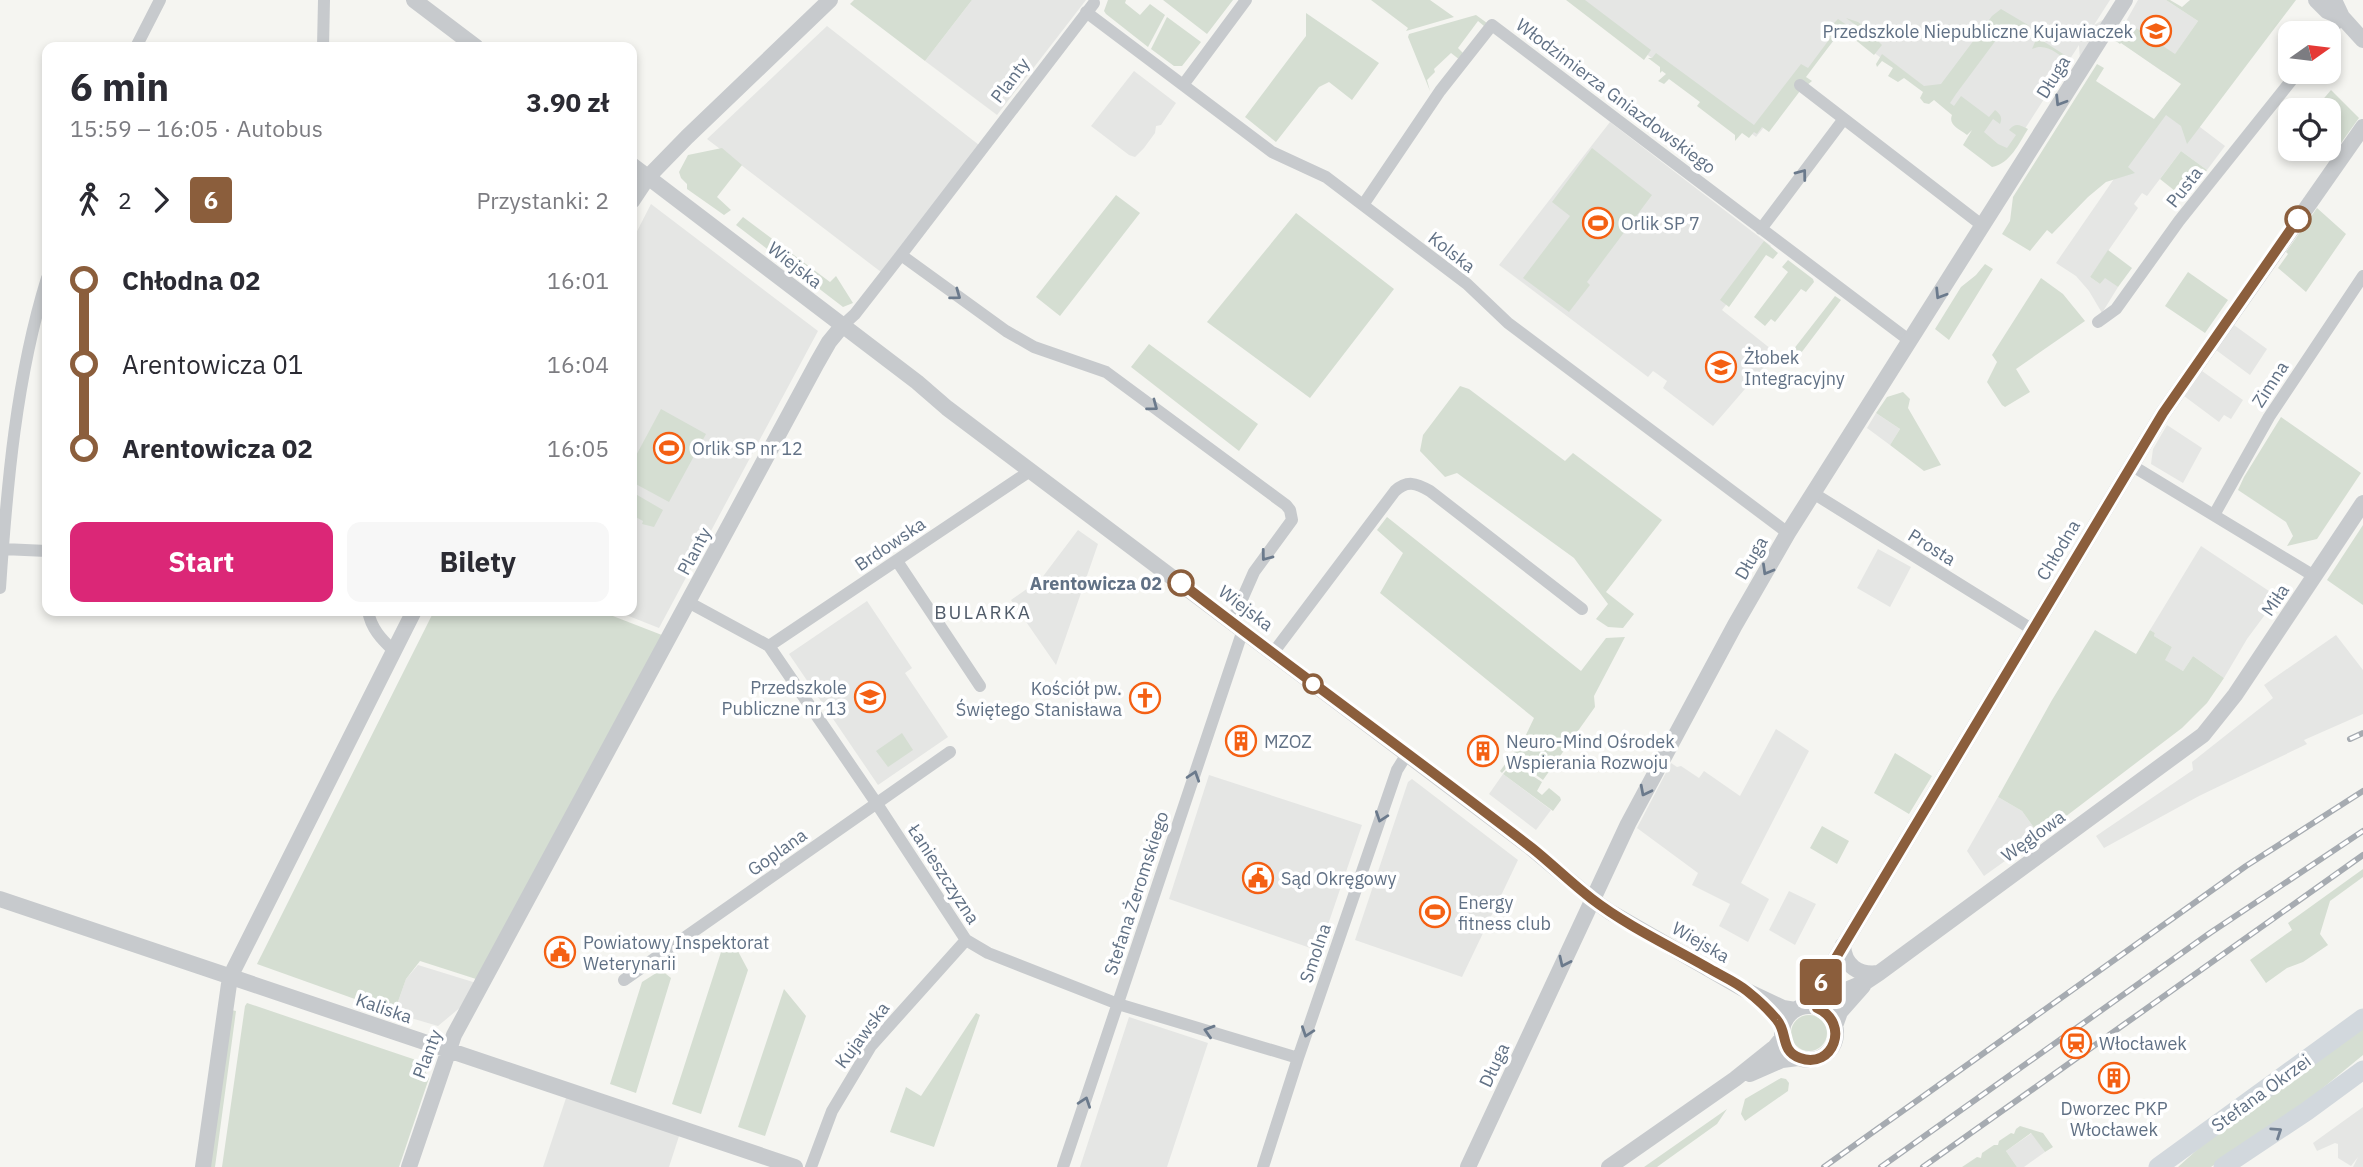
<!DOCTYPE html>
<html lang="pl">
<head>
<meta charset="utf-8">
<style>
  body { margin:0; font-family:"IBM Plex Sans",sans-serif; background:#f7f7f7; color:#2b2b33; height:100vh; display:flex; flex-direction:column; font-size:26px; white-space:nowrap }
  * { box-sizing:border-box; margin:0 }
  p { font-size:23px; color:#7c7c81 }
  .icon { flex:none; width:38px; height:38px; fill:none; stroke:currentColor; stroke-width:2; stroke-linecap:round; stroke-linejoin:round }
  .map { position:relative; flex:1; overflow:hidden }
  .panel { position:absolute; left:42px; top:42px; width:595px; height:574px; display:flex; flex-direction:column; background:#fff; border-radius:14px; box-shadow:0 4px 10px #0003 }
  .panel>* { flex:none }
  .badge { padding:0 14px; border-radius:5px; font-size:24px; line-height:46px }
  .needle { width:46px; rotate:76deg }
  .buttons { position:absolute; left:2278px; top:21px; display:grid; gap:14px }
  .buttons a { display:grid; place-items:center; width:63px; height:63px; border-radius:14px; background:#fff; box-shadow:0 4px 10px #0003; font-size:35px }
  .map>.badge { position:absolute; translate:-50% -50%; box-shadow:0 0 0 4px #fff }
  .legs { display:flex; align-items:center; gap:10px; height:77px; padding:0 28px; font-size:23px }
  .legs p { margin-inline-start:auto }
  .overview { display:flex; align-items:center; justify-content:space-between; height:119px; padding:0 28px }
  h1 { font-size:38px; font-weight:700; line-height:52px }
  .cta { display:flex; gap:14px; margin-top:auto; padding:14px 28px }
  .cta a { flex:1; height:80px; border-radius:14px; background:#db2777; color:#fff; font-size:28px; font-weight:700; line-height:80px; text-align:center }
  .cta a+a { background:#f7f7f7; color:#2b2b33 }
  ul { padding:0 28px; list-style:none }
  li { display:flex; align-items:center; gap:24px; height:84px; font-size:26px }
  li i { display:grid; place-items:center; width:10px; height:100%; margin:0 9px; background:currentColor }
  li i::after { content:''; width:18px; height:18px; margin:-9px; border:5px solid; border-radius:50%; background:#fff }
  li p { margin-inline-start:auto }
  li:first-child i { background:linear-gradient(#0000 50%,currentColor 0) }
  li:last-child i { background:linear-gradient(currentColor 50%,#0000 0) }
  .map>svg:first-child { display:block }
</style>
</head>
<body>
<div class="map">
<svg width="2363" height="1167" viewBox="0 0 2363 1167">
  <rect width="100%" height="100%" fill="#f5f5f1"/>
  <path fill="#e5e6e4" d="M972,0H1086L997,115L925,61Z
    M1575,0H2110L2094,25L2106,18L2080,60L2079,45L2008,155L1843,29L1756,137Z
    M2138,0H2166L2198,21L2163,72L2116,39Z
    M827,26L979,145L881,272L707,139Z
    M1134,71L1176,103L1161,125L1156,126L1155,133L1144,148L1135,157L1129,155L1091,126Z
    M2167,102L2225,146L2207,170L2181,151L2147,196L2142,193L2134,204L2138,208L2090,277L2100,284L2105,277L2118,287L2102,313L2089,291L2076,276L2056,263Z
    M1610,122L1771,246L1722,310L1776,353L1713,426L1663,388L1667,381L1656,373L1653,371L1648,377L1499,265Z
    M651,204L818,331L659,628L616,611H632V241Z
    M2234,325L2267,349L2250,375L2216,350Z
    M2202,371L2243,400L2231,419L2224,415L2219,422L2184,396Z
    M1876,413L1900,429L1890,445L1867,428Z
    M2167,425L2202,448L2183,483L2151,464L2153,449Z
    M1078,530L1098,544L1056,665L1011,600L1041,579Z
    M2201,546L2278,597L2247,639L2224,678L2193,656L2183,671L2164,660L2172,647L2154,636L2155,633L2150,630Z
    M1878,549L1911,567L1890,607L1857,588Z
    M867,601L912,668L905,673L948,737L878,785L789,654Z
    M2336,635L2363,670V714L2304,740L2307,744L2199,796L2104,848L2096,836L2193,770L2192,762L2273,698L2264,685Z
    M1776,729L1809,751L1741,883L1769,899L1748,942L1719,926L1730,904L1692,885L1698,873L1637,828L1671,763L1677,767L1681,766L1699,778L1704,771L1740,796Z
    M1503,774L1551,810L1536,830L1489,794Z
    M1209,775L1362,825L1319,951L1169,899Z
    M1412,779L1518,860L1462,977L1355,940L1408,782Z
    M1998,797L2022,811L2040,836L1984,876L1967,851Z
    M1789,891L1816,904L1795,945L1769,930Z
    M418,965L486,986L438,1026L394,1013L406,979Z
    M1129,1017L1208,1043L1167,1167H1080Z
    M567,1095L681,1130L669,1167H543Z
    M2363,1107V1167H2353L2358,1157L2351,1166L2338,1158V1144L2335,1143L2317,1151L2313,1143Z
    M2032,1133L2045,1152L2024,1167H2017L2006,1151Z"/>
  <path fill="#d5ded2" d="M854,0H972L925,61L850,4Z
    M1108,0H1126L1125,3L1140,15L1150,4L1165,15L1148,47L1106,14L1104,11Z
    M1163,0H1233L1207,34Z
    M1371,0H1430L1454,17L1406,31L1408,28Z
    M1566,0H1585L1651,50L1644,60Z
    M2166,0H2170L2182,7L2190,0H2296L2187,144L2181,126L2166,115L2128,167L2135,173L2106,182L2088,197L2052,234L2047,230L2030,251L2002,234L2010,221L2013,197L2097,64L2104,68L2096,81L2154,119L2181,84L2121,43L2120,44L2113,39L2124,20L2175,54L2198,21Z
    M2001,9L2028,25L2032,34L2071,59L2069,62C2058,54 2046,42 2032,49L2035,42C2031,31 2015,21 2005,28L1956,94L1950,103L1954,106L1961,96L1989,117L1995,110C2000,114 2003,117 2000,124L1993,119L1984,132L1998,144L2007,148L2016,135L2009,130C2015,122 2020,125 2028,129C2019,143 2010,164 1992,167L1963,145L1972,130L1967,135C1959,129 1948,125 1952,115L1934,100L1929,104L1924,103L1920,98L1923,92L1904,78L1898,82L1888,76L1893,68L1882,61L1877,67L1876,64L1882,54L1924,86L1941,84L1992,16Z
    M1306,13L1379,63L1352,100L1329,82L1319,87L1276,142L1245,117L1306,36Z
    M1476,15L1487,23L1484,26L1478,21L1458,48L1463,53L1460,60L1451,53L1434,69L1435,72L1427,80L1430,91L1408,37L1409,34Z
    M1167,17L1201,42L1182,66H1174L1151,49Z
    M1846,18L1858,22L1881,39L1879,42L1882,45L1874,55L1842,29L1806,77L1812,81L1800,91L1769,132L1762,127L1757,134L1754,132L1749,138L1742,133L1735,141V135L1697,106L1700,102L1669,79L1664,84L1658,81L1666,74L1662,71L1660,73V67L1648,58H1652L1656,53L1754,125L1801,64L1808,68L1831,37L1825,32L1838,19L1854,30L1857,26Z
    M2331,90L2359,118L2336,150L2329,144V110H2314Z
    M722,148L742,165L717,197L731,210L724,215L687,189V184L681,178L679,172L688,155Z
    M1592,148L1652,195L1587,282L1590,285L1569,312L1523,278L1570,216L1552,202Z
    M2181,151L2207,170L2185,199L2160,179Z
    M1116,195L1140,213L1060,316L1036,297Z
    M2317,208L2346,234L2306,292L2278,268L2288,254L2286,252Z
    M1296,213L1394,289L1310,398L1207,322Z
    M743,217L830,282L836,276L853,303L843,307L736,225Z
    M1764,241L1778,253L1773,259L1766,255L1729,307L1720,300Z
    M2108,250L2132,268L2118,287L2105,278L2100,284L2090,277Z
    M1788,260L1813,279L1814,282L1806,292L1801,289L1775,322L1771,319L1765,326L1754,317L1788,272L1782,267Z
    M1985,264L1993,269L1949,340L1935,329L1961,287L1976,275Z
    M2188,272L2228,300L2205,333L2165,306Z
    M2041,278L2063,294L2085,321L2016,369L2030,392L2005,407L2002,405L1987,382L1997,362L1992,355Z
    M1835,296L1841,300L1792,365L1776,353L1793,350Z
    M1149,344L1258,424L1239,451L1131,367Z
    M1460,386L1469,389L1565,461L1573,453L1662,520L1606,592L1634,614L1623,628L1608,627L1596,619L1608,604L1574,558L1457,473L1445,477L1420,451L1423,435Z
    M1903,392L1910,399L1908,408L1941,465L1924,471L1890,445L1900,429L1876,413L1887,397Z
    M661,409L706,434L669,502L632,482V463Z
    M2281,417L2361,473L2317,539L2287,546L2293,536L2286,522L2238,490L2244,477Z
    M632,492L663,510L654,527L642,524L643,521L632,515Z
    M1387,517L1581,671L1606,638L1625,637L1594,696L1595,707L1543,780L1514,759L1502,773L1500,771L1524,739L1534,718L1380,593L1403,553L1377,530Z
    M2363,525V605L2327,580Z
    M434,611H600L667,637L476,979L420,961L406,979L394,1013L257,964Z
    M2095,630L2136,654L2150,630L2155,633L2154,636L2172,647L2165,660L2183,671L2193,656L2224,678L2207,703L2182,728L2040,836L2022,811L1998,797L2052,700Z
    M902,733L913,750L888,767L876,751Z
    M1895,753L1932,776L1909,814L1874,793Z
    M1513,763L1542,782L1537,791L1542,795L1549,788L1560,797L1561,800L1553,811L1503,774Z
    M1822,826L1849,841L1837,864L1810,848Z
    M2363,869V877L2330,901L2320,934L2328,945L2303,962L2287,968L2266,983L2250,960L2292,930L2288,923Z
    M732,940L748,970L701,1114L672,1104L722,949Z
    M661,970L671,978L636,1093L610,1084L642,982Z
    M784,989L806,1016L765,1136L738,1127Z
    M247,1003L419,1061L429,1078L399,1167H222L245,1006Z
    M231,1010L236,1011L215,1167H209Z
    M976,1013L980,1015L934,1147L890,1132L906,1087L921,1096Z
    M1791 1033a18 18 0 1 1 36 0a18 18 0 1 1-36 0Z
    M2363,1027V1055L2307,1101L2211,1167H2178L2199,1148Z
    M1781,1078L1786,1079L1789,1083L1788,1091L1745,1121L1741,1114L1745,1099Z
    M1727,1109L1717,1124L1657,1167H1644Z
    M2020,1126L2043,1133L2053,1147L2045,1152L2031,1133L2006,1151L2017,1167H1962L1977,1157L1981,1158L1982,1153L1994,1145H1998L1999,1141L2011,1133L2014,1134L2016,1129Z"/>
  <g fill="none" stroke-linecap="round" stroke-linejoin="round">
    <path stroke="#c7cacd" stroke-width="12" d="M1086,12L1272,152L1326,177L1467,284L1508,323L1788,533
      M2329,33L2342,17
      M136,47L160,0
      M323,47L324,0
      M1183,85L1246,0
      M1800,85L1983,226
      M1363,205L1440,91L1492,25L1910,341
      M1761,229L1843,120
      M901,255L1006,331L1034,347L1106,372L1286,505L1290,510L1292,520L1254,572L1232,622
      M2098,322L2116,309L2179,221L2298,72
      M843,325L855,314L901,255L1094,3
      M2131,465L2314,576
      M1813,493L2033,630
      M2214,515L2269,417L2363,276
      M3,549L47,551
      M897,561L980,686
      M0,588C7,484 16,378 47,278
      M688,602L769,646L877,804L966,940L988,953L1118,1004L1298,1058
      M368,611C371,628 381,639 394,651
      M769,646L1030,471
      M1273,653L1395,491C1407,480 1416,483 1430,491L1582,609
      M624,980L950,752
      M811,1167L832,1111L871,1046L966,940
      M1063,1167L1243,630
      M1263,1167L1298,1058L1397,770L1407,754"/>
    <path stroke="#c7cacd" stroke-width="16" d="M414,0L476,47
      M2316,0L2327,11L2342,17
      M2334,0L2342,17L2363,40
      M632,165L917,382L947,408L1529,846L1593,900L1610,912L1747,991L1783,1008L1795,1010
      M632,201L648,177L687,137L830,0
      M0,899L795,1167
      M1843,945C1844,966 1859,976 1879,973
      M1782 1033a27 27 0 1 1 54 0a27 27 0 1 1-54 0Z
      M1817,1008L1816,997L1822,981L2163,413L2363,127
      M1820,1009L1848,989L1867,981L1879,973L2203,735L2235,695L2363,503
      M1835,1026L1840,1012L1863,986
      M1750,1074L1782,1060L1798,1058
      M203,1167L230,977L414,611
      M409,1167L454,1035L817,363L829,342L843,325
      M1468,1167L1628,824L1735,625L1788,533L2125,0
      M1609,1167L1735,1079L1775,1047L1783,1037"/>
    <path stroke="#d2d8dd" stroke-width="19" d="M2158,1167L2363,1018
      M2223,1167L2307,1111L2363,1070"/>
    <g stroke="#a6abb1" stroke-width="6">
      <path id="rail" d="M2350,739L2363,733
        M1824,1167L2246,866L2363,791
        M1881,1167L2210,933L2363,831
        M1923,1167L2363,855"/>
    </g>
    <use href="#rail" stroke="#fff" stroke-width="3.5" stroke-dasharray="10" stroke-linecap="butt"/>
  </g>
  <defs><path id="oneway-chevron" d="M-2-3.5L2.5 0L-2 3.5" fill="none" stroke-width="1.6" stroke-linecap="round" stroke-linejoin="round" transform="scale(1.75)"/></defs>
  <g stroke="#6b7a8c">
    <use href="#oneway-chevron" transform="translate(2060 101) rotate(122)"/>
    <use href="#oneway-chevron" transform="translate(1802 174) rotate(-53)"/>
    <use href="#oneway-chevron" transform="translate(1940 294) rotate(122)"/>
    <use href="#oneway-chevron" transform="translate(956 295) rotate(36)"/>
    <use href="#oneway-chevron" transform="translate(1153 406) rotate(37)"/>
    <use href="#oneway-chevron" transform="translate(1266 556) rotate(127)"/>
    <use href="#oneway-chevron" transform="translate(1767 570) rotate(120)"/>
    <use href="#oneway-chevron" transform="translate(1194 776) rotate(-72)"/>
    <use href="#oneway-chevron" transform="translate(1645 791) rotate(117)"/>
    <use href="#oneway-chevron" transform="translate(1381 817) rotate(109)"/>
    <use href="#oneway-chevron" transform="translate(1564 962) rotate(115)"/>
    <use href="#oneway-chevron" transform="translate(1209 1031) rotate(-163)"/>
    <use href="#oneway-chevron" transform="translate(1307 1032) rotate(109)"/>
    <use href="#oneway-chevron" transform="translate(1085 1102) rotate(-71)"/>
  </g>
  <use stroke="#728092" href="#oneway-chevron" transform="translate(2277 1132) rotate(-34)"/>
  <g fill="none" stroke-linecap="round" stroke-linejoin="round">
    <g stroke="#fff" stroke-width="16">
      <path id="line-1" d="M1181,583C1297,673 1416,758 1532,848C1552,864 1571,883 1592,899C1627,926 1672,947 1710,969C1722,976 1736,982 1747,991C1757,999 1769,1010 1777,1020C1788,1033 1780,1051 1800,1058C1833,1070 1851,1023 1817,1008V992L1822,981L2163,413L2298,219"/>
    </g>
    <use href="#line-1" stroke="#8b5e3c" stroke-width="10"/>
  </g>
  <defs>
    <g id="school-ring" transform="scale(1.575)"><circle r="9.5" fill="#fff" stroke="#f46013" stroke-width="1.5"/><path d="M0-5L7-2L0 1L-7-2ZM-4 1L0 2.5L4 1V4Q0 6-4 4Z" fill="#f46013"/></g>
    <g id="stadium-ring" transform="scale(1.575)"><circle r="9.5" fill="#fff" stroke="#f46013" stroke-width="1.5"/><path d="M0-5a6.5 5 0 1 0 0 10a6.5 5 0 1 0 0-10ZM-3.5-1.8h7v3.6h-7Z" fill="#f46013"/></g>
    <g id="church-ring" transform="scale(1.575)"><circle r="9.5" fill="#fff" stroke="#f46013" stroke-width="1.5"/><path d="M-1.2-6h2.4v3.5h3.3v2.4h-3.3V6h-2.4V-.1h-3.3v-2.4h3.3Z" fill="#f46013"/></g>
    <g id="building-ring" transform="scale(1.575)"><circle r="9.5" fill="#fff" stroke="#f46013" stroke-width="1.5"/><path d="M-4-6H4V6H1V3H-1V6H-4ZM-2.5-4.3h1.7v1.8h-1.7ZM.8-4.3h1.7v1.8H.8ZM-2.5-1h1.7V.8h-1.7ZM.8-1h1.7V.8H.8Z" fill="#f46013"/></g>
    <g id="civic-ring" transform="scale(1.575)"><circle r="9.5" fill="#fff" stroke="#f46013" stroke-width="1.5"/><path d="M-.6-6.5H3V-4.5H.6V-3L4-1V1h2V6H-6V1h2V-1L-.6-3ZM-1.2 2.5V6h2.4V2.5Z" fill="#f46013"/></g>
    <g id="station-ring" transform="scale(1.575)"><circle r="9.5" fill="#fff" stroke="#f46013" stroke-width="1.5"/><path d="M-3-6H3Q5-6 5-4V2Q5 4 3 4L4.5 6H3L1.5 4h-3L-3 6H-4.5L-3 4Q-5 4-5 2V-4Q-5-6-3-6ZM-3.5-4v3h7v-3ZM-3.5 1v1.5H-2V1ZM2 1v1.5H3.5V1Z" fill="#f46013"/></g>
  </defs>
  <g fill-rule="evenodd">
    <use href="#school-ring" x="2156" y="31"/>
    <use href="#stadium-ring" x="1598" y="223"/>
    <use href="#school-ring" x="1721" y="367"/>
    <use href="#stadium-ring" x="669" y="448"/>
    <use href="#school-ring" x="870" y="697"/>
    <use href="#church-ring" x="1145" y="698"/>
    <use href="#building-ring" x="1241" y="741"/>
    <use href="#building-ring" x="1483" y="751"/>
    <use href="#civic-ring" x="1258" y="878"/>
    <use href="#stadium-ring" x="1435" y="912"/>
    <use href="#civic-ring" x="560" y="952"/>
    <use href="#station-ring" x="2076" y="1043"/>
    <use href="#building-ring" x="2114" y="1078"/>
  </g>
  <g fill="#fff" stroke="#8b5e3c" stroke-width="3.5">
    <circle cx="2298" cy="219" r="12"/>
    <circle cx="1181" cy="583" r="12"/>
    <circle cx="1313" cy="684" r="9"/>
  </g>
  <g text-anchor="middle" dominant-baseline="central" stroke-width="7" stroke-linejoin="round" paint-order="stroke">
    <g font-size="18" fill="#617185" stroke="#fff" text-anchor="start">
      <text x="2133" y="31" text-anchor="end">Przedszkole Niepubliczne Kujawiaczek</text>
      <text x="1621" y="223">Orlik SP 7</text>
      <text x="1744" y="357">Żłobek<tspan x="1744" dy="21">Integracyjny</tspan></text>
      <text x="692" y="448">Orlik SP nr 12</text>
      <text x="847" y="687" text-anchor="end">Przedszkole<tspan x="847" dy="21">Publiczne nr 13</tspan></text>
      <text x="1122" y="688" text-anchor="end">Kościół pw.<tspan x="1122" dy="21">Świętego Stanisława</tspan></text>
      <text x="1264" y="741">MZOZ</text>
      <text x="1506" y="741">Neuro-Mind Ośrodek<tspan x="1506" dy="21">Wspierania Rozwoju</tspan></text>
      <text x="1281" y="878">Sąd Okręgowy</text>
      <text x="1458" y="902">Energy<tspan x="1458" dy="21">fitness club</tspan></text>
      <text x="583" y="942">Powiatowy Inspektorat<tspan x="583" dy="21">Weterynarii</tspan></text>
      <text x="2099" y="1043">Włocławek</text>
      <text x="2114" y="1108" text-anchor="middle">Dworzec PKP<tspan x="2114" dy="21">Włocławek</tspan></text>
    </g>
    <g font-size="18" fill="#617185" stroke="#fff">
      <text transform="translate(2053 77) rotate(-58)">Długa</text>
      <text transform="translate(1010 80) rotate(-53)">Planty</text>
      <text transform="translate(1616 96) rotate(37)">Włodzimierza Gniazdowskiego</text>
      <text transform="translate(2184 187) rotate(-52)">Pusta</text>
      <text transform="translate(1452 252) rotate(38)">Kolska</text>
      <text transform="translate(795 265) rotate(38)">Wiejska</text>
      <text transform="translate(2270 384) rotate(-57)">Zimna</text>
      <text transform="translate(890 544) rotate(-34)">Brdowska</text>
      <text transform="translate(1932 547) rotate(32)">Prosta</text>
      <text transform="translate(2058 550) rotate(-59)">Chłodna</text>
      <text transform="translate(694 551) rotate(-62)">Planty</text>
      <text transform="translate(1751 558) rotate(-60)">Długa</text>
      <text transform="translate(2275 600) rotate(-56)">Miła</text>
      <text transform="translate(1246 608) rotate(37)">Wiejska</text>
      <text transform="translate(2033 836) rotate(-36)">Węglowa</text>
      <text transform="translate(777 852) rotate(-35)">Goplana</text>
      <text transform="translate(944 874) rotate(57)">Łanieszczyzna</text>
      <text transform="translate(1136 893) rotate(-72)">Stefana Żeromskiego</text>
      <text transform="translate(1701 942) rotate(30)">Wiejska</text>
      <text transform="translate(1315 953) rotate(-71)">Smolna</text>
      <text transform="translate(384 1008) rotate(19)">Kaliska</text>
      <text transform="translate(862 1035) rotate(-53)">Kujawska</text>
      <text transform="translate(427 1054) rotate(-69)">Planty</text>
      <text transform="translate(1494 1065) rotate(-65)">Długa</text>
      <text transform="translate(2261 1093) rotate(-36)">Stefana Okrzei</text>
    </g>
    <g font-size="18" font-weight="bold" fill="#617185" stroke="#fff" text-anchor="end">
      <text x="1162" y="583">Arentowicza 02</text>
    </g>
    <g font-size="19" letter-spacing="2" fill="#505b69" stroke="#fff">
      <text x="983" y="612">BULARKA</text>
    </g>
  </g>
</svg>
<div class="buttons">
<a><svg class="needle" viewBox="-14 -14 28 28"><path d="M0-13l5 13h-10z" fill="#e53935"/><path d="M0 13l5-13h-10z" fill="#7c7c81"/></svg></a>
<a><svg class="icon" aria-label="locate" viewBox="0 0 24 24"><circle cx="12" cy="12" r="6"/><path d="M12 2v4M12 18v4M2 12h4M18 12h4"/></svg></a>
</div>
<b class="badge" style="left:1821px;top:982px;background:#8b5e3c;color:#fff">6</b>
<section class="panel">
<div class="overview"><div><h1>6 min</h1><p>15:59 – 16:05 · Autobus</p></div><b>3.90 zł</b></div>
<div class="legs"><svg class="icon" aria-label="walk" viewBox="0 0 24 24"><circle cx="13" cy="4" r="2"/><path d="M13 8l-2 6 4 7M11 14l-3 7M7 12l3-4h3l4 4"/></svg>2<svg class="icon" aria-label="forward" viewBox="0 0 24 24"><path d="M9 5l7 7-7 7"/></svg><b class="badge" style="background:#8b5e3c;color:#fff">6</b><p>Przystanki: 2</p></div>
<ul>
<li><i style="color:#8b5e3c"></i><b>Chłodna 02</b><p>16:01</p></li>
<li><i style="color:#8b5e3c"></i><span>Arentowicza 01</span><p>16:04</p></li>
<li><i style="color:#8b5e3c"></i><b>Arentowicza 02</b><p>16:05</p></li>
</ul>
<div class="cta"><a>Start</a><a>Bilety</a></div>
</section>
</div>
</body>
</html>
